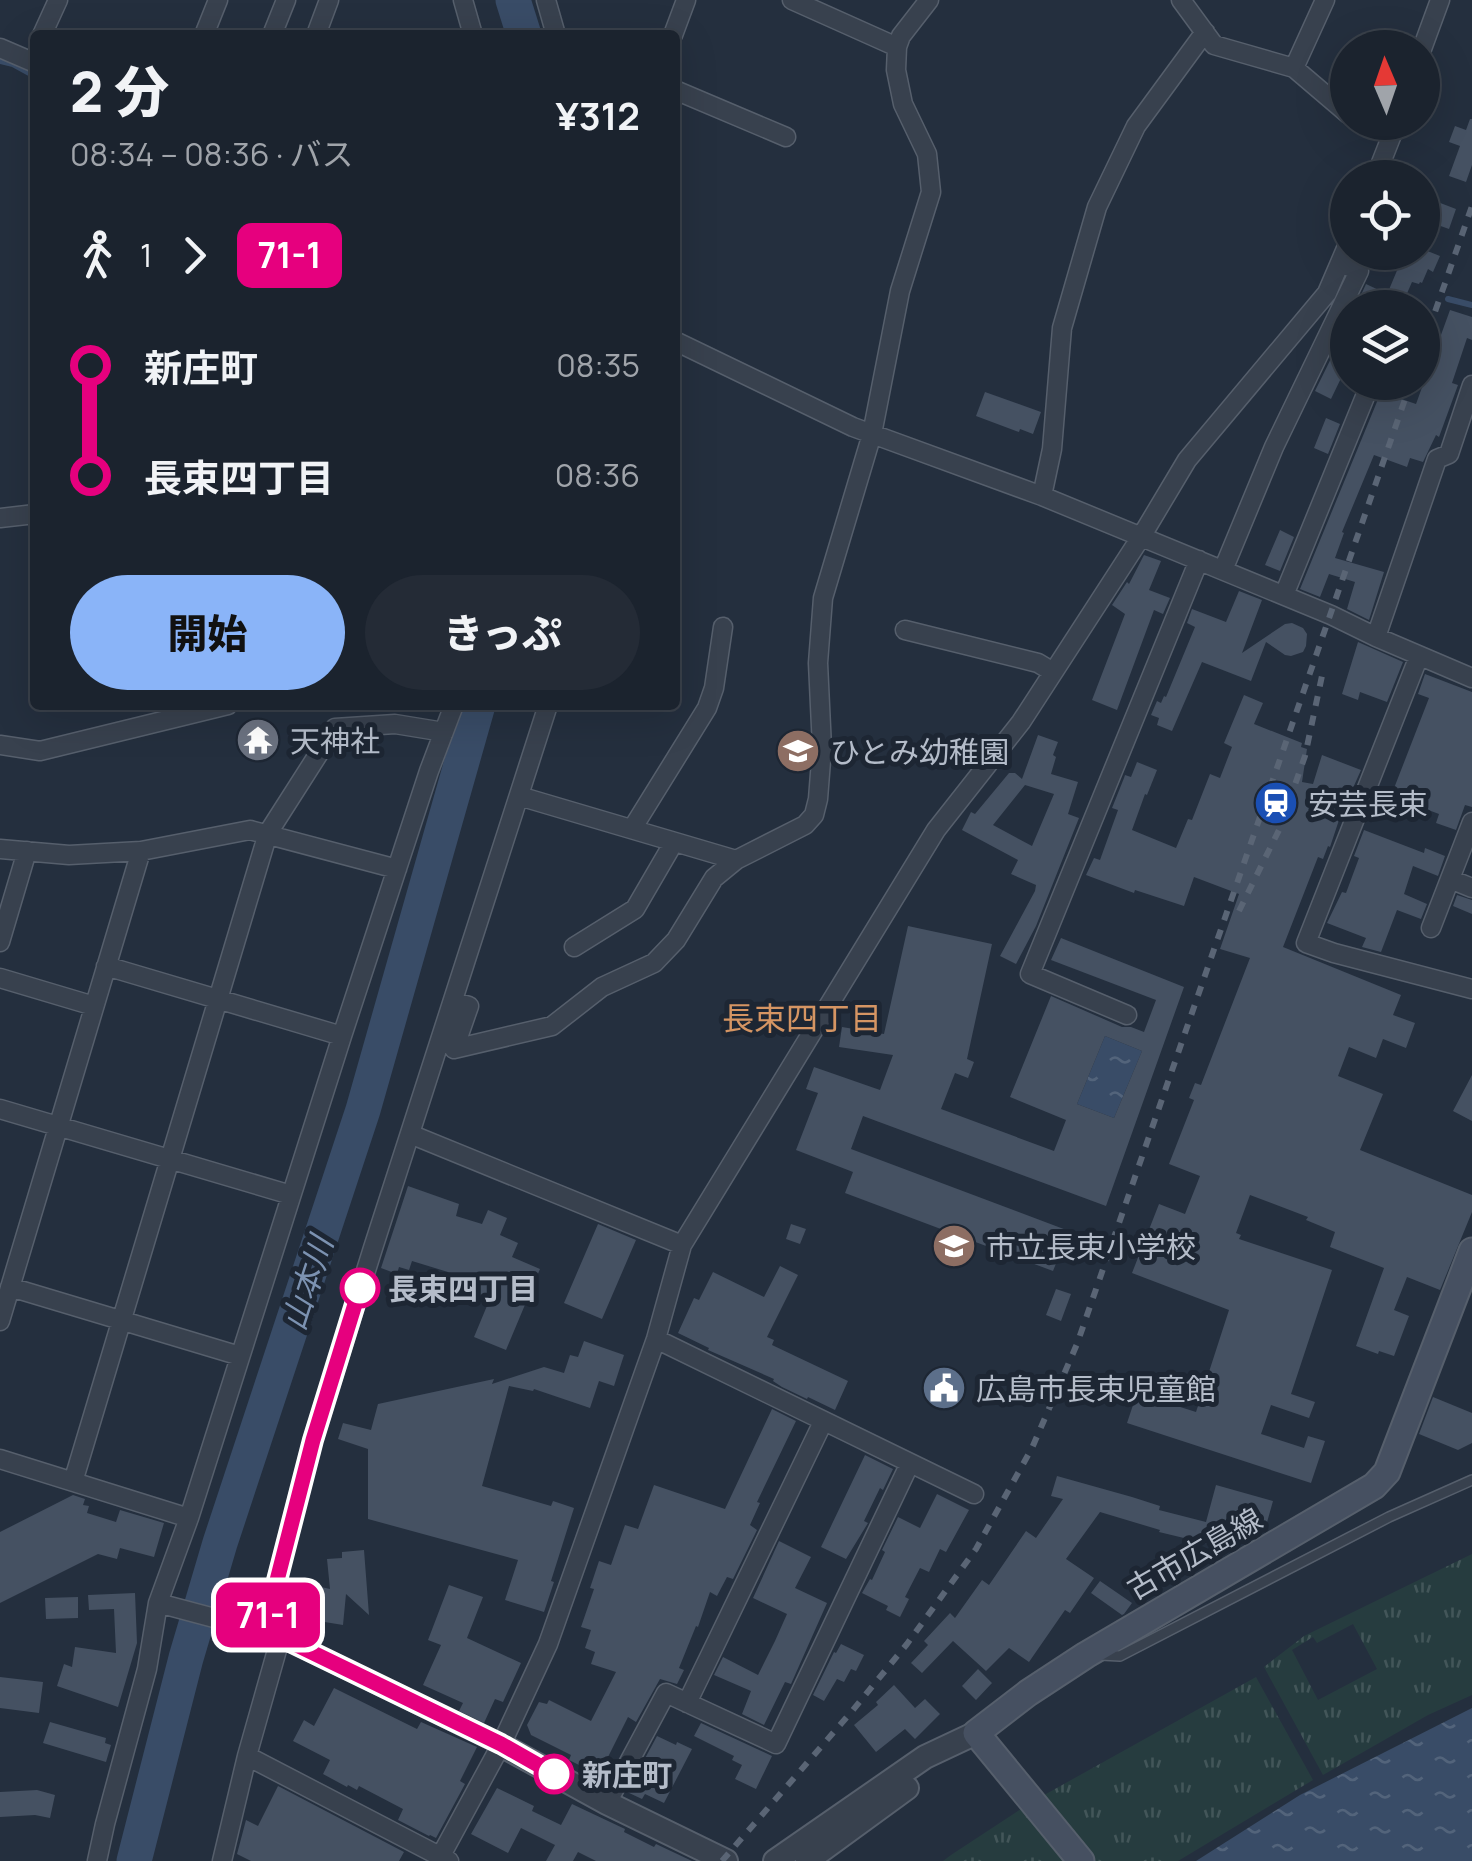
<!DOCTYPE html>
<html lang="ja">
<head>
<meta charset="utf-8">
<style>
  body { margin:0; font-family:Manrope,"Noto Sans JP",sans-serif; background:#242b36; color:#f1f3f6; height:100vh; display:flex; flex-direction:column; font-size:38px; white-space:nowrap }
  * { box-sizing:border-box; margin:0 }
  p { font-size:32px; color:#a0a4aa }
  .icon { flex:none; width:55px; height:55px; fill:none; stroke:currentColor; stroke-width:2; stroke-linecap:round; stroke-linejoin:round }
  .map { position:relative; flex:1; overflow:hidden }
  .sheet { position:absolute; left:30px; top:30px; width:650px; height:680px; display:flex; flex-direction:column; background:#1b232e; border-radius:10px; box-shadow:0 10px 40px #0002,0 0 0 2px #39404a }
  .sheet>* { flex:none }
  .badge { padding:0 20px; border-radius:15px; font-size:35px; line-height:65px }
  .needle { width:65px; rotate:358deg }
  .tools { position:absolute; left:1330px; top:30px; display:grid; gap:20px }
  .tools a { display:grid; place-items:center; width:110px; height:110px; border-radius:50%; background:#1b232e; box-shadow:0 10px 40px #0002,0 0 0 2px #39404a; font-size:50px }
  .map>.badge { position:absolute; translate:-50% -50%; box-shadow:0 0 0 5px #fff }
  .legs { display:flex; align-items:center; gap:15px; height:110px; padding:0 40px; font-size:32px }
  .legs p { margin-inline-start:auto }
  .head { display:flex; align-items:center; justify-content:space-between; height:170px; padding:0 40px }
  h1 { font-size:55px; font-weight:800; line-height:75px }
  .action { display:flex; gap:20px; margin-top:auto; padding:20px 40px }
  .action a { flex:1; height:115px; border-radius:60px; background:#8ab4f8; color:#111; font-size:40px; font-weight:800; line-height:115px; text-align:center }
  .action a+a { background:#242b36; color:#f1f3f6 }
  ul { padding:0 40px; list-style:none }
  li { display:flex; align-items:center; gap:35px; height:110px; font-size:38px }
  li i { display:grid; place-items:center; width:15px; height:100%; margin:0 12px; background:currentColor }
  li i::after { content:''; width:25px; height:25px; margin:-12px; border:8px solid; border-radius:50%; background:#1b232e }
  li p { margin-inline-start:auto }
  li:first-child i { background:linear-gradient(#0000 50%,currentColor 0) }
  li:last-child i { background:linear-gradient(currentColor 50%,#0000 0) }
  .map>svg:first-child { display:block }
</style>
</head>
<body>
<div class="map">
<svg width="1472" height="1861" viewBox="0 0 1472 1861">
  <defs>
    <pattern id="grass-tufts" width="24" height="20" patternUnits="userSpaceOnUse" patternTransform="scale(2.5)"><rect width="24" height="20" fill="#263c3f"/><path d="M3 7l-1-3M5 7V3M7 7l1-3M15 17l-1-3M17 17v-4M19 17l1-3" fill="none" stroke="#435659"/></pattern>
    <pattern id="water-ripples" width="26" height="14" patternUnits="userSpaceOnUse" patternTransform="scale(2.5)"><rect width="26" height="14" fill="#394c67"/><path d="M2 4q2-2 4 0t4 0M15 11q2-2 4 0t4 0" fill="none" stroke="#53647b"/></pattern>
  </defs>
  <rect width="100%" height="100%" fill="#242f3e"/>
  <path fill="url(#grass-tufts)" fill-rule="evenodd" d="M1472,1554V1695L1428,1715L1323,1775L1264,1667L1304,1636ZM1353,1624L1377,1669L1318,1700L1292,1650L1313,1637L1317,1643Z
    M1256,1677L1313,1780L1178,1861H1087L1037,1799Z
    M1027,1805L1073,1861H943L951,1855Z"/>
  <path fill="url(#water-ripples)" d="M1105,1036L1142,1051L1114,1118L1077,1104Z
    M1472,1708V1861H1196L1300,1795Z"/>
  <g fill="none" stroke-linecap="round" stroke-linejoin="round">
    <path stroke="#394c67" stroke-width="6" d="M0,61L13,64L35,76
      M1448,299L1472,305"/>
    <path stroke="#394c67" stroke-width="35" d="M513,0L524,35
      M134,1861L186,1658L220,1543L363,1110L478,705"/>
  </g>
  <path fill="#455162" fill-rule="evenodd" d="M1470,119H1472V165L1466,182L1449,176L1460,146L1449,142L1455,126L1466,130Z
    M1422,196L1456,209L1449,229L1435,224L1425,250L1440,256L1433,272L1428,269L1422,283L1420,282L1419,284L1412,282L1405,298L1426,308H1355L1366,284L1381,291V289L1388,292L1401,261L1410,265L1415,252H1422Z
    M1450,310L1472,317V340L1467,338L1452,383L1458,385L1439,437L1436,435L1423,462L1410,458L1407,467L1374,455L1342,532L1344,533L1335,558L1384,572L1369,620L1347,609L1355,582L1329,574L1320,597L1300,589L1381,392L1416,404Z
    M1348,324V374L1344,372L1331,399L1315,391Z
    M985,392L1041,412L1033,434L1020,429L1019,432L976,416Z
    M1326,418L1340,424L1328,454L1314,448Z
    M1280,530L1294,537L1280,571L1265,565Z
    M1144,555L1161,561L1149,590L1170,598L1163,614L1154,610L1117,710L1092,700L1125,614L1112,605L1127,582L1129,584Z
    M1239,591L1262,600L1242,653L1285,624L1292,623L1303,628L1307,634L1306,646L1303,652L1291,656L1285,655L1266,642L1251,681L1202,662L1172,731L1157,725L1159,718L1151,715L1157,701L1161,703L1164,696L1166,697L1195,627L1187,623L1192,609L1226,622Z
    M1358,642L1403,662L1387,702L1360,692L1358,700L1342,694Z
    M1425,674L1472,692V807L1465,805L1456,830L1436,823L1439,814L1391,796L1429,698L1418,694Z
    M1244,695L1263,703L1254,724L1302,743L1301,747L1307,749L1302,782L1313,784L1322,755L1361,770L1353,788L1350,787L1330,847L1328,846L1323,859L1318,857L1283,947L1401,995L1393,1015L1415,1023L1406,1048L1383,1039L1376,1058L1349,1047L1338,1076L1383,1094L1360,1150L1472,1195V1212L1440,1290L1407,1277L1394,1310L1409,1316L1394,1356L1379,1351L1378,1354L1356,1346L1384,1268L1330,1247L1335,1232L1306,1220L1308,1217L1250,1195L1236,1233L1241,1235L1239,1239L1332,1270L1291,1394L1315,1402L1309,1418L1271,1405L1261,1434L1304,1448L1308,1436L1325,1441L1311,1483L1127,1423L1141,1381L1159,1387L1155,1399L1196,1412L1229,1310L1132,1273L1159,1204L1185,1214L1200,1176L1169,1164L1194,1100L1189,1098L1195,1083L1201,1085L1250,958L1220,949L1239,894L1194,877L1184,906L1135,890L1134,893L1086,875L1094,858L1100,860L1118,810L1112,808L1124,778L1125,775L1131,777L1137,762L1157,770L1147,795L1145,794L1132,830L1176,848L1188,819L1192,820L1210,774L1220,778L1232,747L1224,743Z
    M1038,735L1058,742L1053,755L1056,757L1051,774L1078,782L1068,814L1079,818L1036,926L1016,964L1000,956L1035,891L1036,885L1011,874L1018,860L962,830L971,812L975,814L1009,773H1015L1022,779ZM1025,785L1054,794L1032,846L993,825Z
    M1364,830L1424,853L1425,848L1445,856L1438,876L1413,866L1404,894L1427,904L1421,919L1397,910L1381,952L1362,947L1366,938L1327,923L1342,892L1346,893L1359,858L1354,856Z
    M1457,895L1472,900V914L1453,906Z
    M908,926L992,944L967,1059L974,1062L968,1078L955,1073L941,1109L1054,1151L1066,1120L1010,1097L1051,996L1122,1027H1131L1144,1032L1156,1000L1051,960L1061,938L1184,987L1106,1206L863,1116L851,1149L1069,1231L1053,1271L845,1193L853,1172L796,1150L818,1093L806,1089L814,1067L880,1090L893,1055L839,1047L842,1027L884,1034ZM1105,1036L1142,1051L1114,1118L1077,1104Z
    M1472,1075V1121L1453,1111Z
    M408,1186L459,1204L456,1216L482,1224L488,1210L507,1218L500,1235L518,1243L512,1257L540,1269L506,1350L474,1337L489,1301L457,1288L461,1276L412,1261L409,1270L399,1267L397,1274L381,1268Z
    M598,1224L636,1240L602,1319L564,1303Z
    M791,1224L806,1229L800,1244L786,1239Z
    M780,1266L798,1275L767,1337L774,1340L772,1345L848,1381L835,1410L808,1397L807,1399L782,1387L773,1381L774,1379L708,1350L709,1348L678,1333L694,1298L699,1300L713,1272L764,1297Z
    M1056,1289L1071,1294L1061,1321L1046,1315Z
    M584,1341L624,1355L614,1386L599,1381L590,1408L534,1389L533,1391L509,1386L482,1486L551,1506L553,1501L574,1508L551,1581L554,1582L544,1612L505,1600L518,1560L368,1519V1449L338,1439L343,1423L371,1430L378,1404L494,1379L492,1384L544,1367L564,1373L570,1355L578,1357Z
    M1433,1397L1472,1413V1443L1458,1450L1419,1434Z
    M772,1409L796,1421L757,1502L760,1503L750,1525L757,1530L733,1579L727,1577L717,1596L710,1592L698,1627L696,1626L679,1668L684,1670L677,1684L660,1679L636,1722L628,1717L599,1775L569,1760L571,1755L531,1735L527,1725L539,1702L547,1704L549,1700L591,1721L616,1672L591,1664L595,1652L585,1648L591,1630L581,1627L594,1589L590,1588L599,1561L611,1565L625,1525L638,1529L654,1485L725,1509Z
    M865,1455L893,1469L883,1490L880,1488L864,1521L868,1523L846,1559L821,1547Z
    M1057,1476L1132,1497L1160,1506L1159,1510L1206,1522L1216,1485L1273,1501L1266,1526L1227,1516L1220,1544L1214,1542L1213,1545L1159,1532L1160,1530L1100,1512L1066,1559L1094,1578L1070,1613L1065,1610L1029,1662L1009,1648L986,1671L953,1641L922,1673L911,1663L928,1645L924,1641L950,1613L955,1618L982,1580L989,1585L1026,1531L1036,1538L1063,1499L1051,1496Z
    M937,1494L969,1510L946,1552L940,1549L929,1572L920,1568L905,1597L909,1599L900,1617L886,1610L888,1606L862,1593L870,1579L872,1580L885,1552L882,1550L898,1517L920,1528Z
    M73,1495L85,1499L83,1505L89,1506L87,1513L116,1522L120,1510L164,1523L154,1557L120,1548L117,1559L98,1554L0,1603V1532Z
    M779,1541L811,1557L795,1588L827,1603L791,1684L785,1682L764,1725L742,1714L751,1691L714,1675L723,1657L758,1675L775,1641L787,1614L753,1598Z
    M364,1550L369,1615L346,1594L343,1625L282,1615L290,1580L330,1589L327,1559L342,1558V1552Z
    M1100,1581L1132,1603L1124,1614L1122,1615L1091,1593Z
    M449,1585L483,1597L467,1638L521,1663L503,1702L495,1699L484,1723L459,1711L463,1703L423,1685L441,1645L428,1640Z
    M135,1593L137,1643L118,1707L57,1686L64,1664L72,1667L75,1647L116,1653L114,1609L89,1610L88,1595Z
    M78,1597V1618L46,1619L45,1598Z
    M841,1644L864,1655L856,1671L851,1669L844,1682L837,1679L824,1701L813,1695L834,1652L836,1653Z
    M978,1669L992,1683L976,1700L962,1686Z
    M0,1677L43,1682L39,1713L0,1708Z
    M894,1685L915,1708L925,1699L940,1714L915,1739L905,1729L876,1752L854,1725L878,1705L876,1702Z
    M334,1688L417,1729L421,1722L477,1747L460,1781L465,1784L436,1838L430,1835L429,1836L398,1820L403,1809L359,1786L357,1790L348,1785L347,1787L323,1774L330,1760L293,1741L304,1720L314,1726Z
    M50,1722L106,1738L105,1743L111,1745L106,1762L43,1743Z
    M701,1723L772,1756L756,1789L735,1779L742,1765L732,1760L734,1756L694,1736Z
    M657,1736L676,1745L677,1742L692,1749L664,1803L645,1794L642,1799L627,1792Z
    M278,1786L404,1852L399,1861H251L237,1854L246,1820L258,1826Z
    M497,1788L534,1806L532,1811L561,1825L572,1804L625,1829L624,1832L654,1847L656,1844L692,1861H596L578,1852L573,1861H546L555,1845L521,1828L508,1853L471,1834Z
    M37,1790L55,1795L50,1818L35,1815L0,1817V1792Z"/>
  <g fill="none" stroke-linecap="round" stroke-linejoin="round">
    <g stroke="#565f6c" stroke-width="12">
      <path id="service" d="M1101,1655L1120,1656L1389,1517L1472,1480"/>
    </g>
    <g stroke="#565f6c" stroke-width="21">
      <path id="minor" d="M463,0L473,35
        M546,0L556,35
        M792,0L897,47
        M1181,0L1214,45L1294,68L1348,114
        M42,35L58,0
        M204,35L218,0
        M272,35L286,0
        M316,35L329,0
        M673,35L686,0
        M0,48L35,63
        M1422,49L1440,0
        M1294,68L1325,0
        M675,90L786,137
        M1364,122L1392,135
        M1375,178L1397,122
        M675,341L853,427L1042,496L1331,615L1376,637L1472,678
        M1042,496L1052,449L1062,328L1097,207L1136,126L1205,32
        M0,518L35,514
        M1223,570L1274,447L1359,271L1340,263
        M1284,595L1371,382
        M905,630L1038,663L1053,672
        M1376,637L1437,459L1449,454L1472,385
        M1419,656L1306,943L1334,953L1472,989
        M0,745L40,751L228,705
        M519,796L736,860
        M632,829L707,708L714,688L723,627
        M0,849L69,855L141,851L250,830L397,869
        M1450,879L1472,888
        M1431,928L1472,822
        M0,942L27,851
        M574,947L635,909L674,842
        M106,966L342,1036
        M0,978L94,1006
        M453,1001L469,1006L454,1049L552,1026L602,987L654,963L676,940L714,878L736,860L805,825L814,815L818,799L822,748L818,663L823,598L872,434L900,291L931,192L927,154L903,104L896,70L897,47L901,36L929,0
        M1127,1015L1030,974L1199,560
        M0,1109L291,1195
        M410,1134L682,1245
        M10,1287L240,1356
        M0,1321L141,851
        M656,1339L974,1494
        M0,1459L189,1518
        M73,1482L268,833L335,728L395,724L444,732
        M158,1603L274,1634L501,1745
        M264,1631L313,1440L373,1248L548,705
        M687,1703L823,1422
        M247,1756L449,1861
        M607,1803L666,1693L776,1744L910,1463
        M97,1861L105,1824L147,1669L158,1603L189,1518L342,1036L429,771L454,705
        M222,1861L247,1756L277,1650L274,1634
        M438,1861L501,1745L548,1644L656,1339L682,1245L936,830L1021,722L1141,537L1187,460L1327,293L1348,244"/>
    </g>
    <g stroke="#565f6c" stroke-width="26">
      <path id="tertiary" d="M501,1745L607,1803L726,1861
        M775,1861L925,1757L976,1733
        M807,1861L907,1788"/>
    </g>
    <g stroke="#565f6c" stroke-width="29">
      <path id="secondary" d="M1081,1861L976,1733L1028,1693L1086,1655L1374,1486L1387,1472L1472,1251"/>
    </g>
    <use href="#service" stroke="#38414e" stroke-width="9"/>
    <use href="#minor" stroke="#38414e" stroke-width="18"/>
    <use href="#tertiary" stroke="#38414e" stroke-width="22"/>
    <use href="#secondary" stroke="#465061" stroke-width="25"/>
    <path stroke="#5a6575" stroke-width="6" stroke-dasharray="10 10" stroke-linecap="butt" d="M1422,349L1472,206
      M1239,911L1279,830L1305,756L1323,671
      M722,1861L853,1710L907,1644L976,1549L1032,1448L1077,1344L1411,382"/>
  </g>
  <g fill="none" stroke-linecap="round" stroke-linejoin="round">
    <g stroke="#fff" stroke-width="22">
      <path id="line-1" d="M360,1288L313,1440L264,1631L274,1634L501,1744L554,1774"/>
    </g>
    <use href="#line-1" stroke="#e6007e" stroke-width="15"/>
  </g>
  <defs>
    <g id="temple-disc" transform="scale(2.25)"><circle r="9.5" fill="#6b7280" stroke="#1d2633"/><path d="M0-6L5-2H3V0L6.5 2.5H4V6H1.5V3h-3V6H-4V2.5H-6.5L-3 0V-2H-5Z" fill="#fff"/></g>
    <g id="school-disc" transform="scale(2.25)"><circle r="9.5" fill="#8d6e63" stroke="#1d2633"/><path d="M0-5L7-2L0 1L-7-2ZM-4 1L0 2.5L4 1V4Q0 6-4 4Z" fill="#fff"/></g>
    <g id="station-disc" transform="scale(2.25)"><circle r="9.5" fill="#1a4fb4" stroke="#1d2633"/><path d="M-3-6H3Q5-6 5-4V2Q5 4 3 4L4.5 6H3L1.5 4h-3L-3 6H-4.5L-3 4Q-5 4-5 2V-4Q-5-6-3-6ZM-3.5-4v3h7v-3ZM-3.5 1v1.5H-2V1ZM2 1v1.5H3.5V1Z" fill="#fff"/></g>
    <g id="civic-disc" transform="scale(2.25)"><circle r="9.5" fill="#5c6f8a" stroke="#1d2633"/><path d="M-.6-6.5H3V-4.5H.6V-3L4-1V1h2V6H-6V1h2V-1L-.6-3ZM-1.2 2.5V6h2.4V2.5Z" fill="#fff"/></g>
  </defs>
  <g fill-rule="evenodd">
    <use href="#temple-disc" x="258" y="740"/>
    <use href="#school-disc" x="798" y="751"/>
    <use href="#station-disc" x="1276" y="803"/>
    <use href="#school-disc" x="954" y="1246"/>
    <use href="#civic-disc" x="944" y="1388"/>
  </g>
  <g fill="#fff" stroke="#e6007e" stroke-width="5">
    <circle cx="360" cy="1288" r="18"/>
    <circle cx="554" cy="1774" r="18"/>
  </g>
  <g text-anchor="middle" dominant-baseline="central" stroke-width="10" stroke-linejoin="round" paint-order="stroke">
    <g font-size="30" fill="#b4bcc9" stroke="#1d2633" text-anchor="start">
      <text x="290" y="740">天神社</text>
      <text x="830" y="751">ひとみ幼稚園</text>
      <text x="1308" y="803">安芸長束</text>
      <text x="986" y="1246">市立長束小学校</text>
      <text x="976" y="1388">広島市長束児童館</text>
    </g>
    <g font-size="30" font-weight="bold" fill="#b4bcc9" stroke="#1d2633" text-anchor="start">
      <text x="388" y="1288">長束四丁目</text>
      <text x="582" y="1774">新庄町</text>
    </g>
    <g font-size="30" fill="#b4bcc9" stroke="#1d2633">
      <text transform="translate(1194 1553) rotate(-30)">古市広島線</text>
    </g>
    <g font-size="32" fill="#d59563" stroke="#1d2633">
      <text x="802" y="1018">長束四丁目</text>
    </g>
    <g font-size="32" font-style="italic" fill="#7c92b1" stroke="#1d2633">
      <text transform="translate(307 1283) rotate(-72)">山本川</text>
    </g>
  </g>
</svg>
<div class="tools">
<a><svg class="needle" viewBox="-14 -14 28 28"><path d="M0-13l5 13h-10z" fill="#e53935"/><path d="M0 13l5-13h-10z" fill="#a0a4aa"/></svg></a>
<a><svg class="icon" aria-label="locate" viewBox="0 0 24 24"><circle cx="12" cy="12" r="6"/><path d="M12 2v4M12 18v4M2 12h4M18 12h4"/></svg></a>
<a><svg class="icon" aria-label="layers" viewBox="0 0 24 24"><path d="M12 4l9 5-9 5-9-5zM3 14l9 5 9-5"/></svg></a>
</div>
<b class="badge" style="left:268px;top:1615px;background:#e6007e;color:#fff">71-1</b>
<section class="sheet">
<div class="head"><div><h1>2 分</h1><p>08:34 – 08:36 · バス</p></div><b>¥312</b></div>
<div class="legs"><svg class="icon" aria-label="walk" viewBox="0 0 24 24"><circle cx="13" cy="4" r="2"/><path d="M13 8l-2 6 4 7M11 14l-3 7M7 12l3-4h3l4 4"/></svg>1<svg class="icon" aria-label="forward" viewBox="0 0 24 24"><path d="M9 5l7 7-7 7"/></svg><b class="badge" style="background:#e6007e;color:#fff">71-1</b></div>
<ul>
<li><i style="color:#e6007e"></i><b>新庄町</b><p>08:35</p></li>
<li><i style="color:#e6007e"></i><b>長束四丁目</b><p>08:36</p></li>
</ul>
<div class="action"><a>開始</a><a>きっぷ</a></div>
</section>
</div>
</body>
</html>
